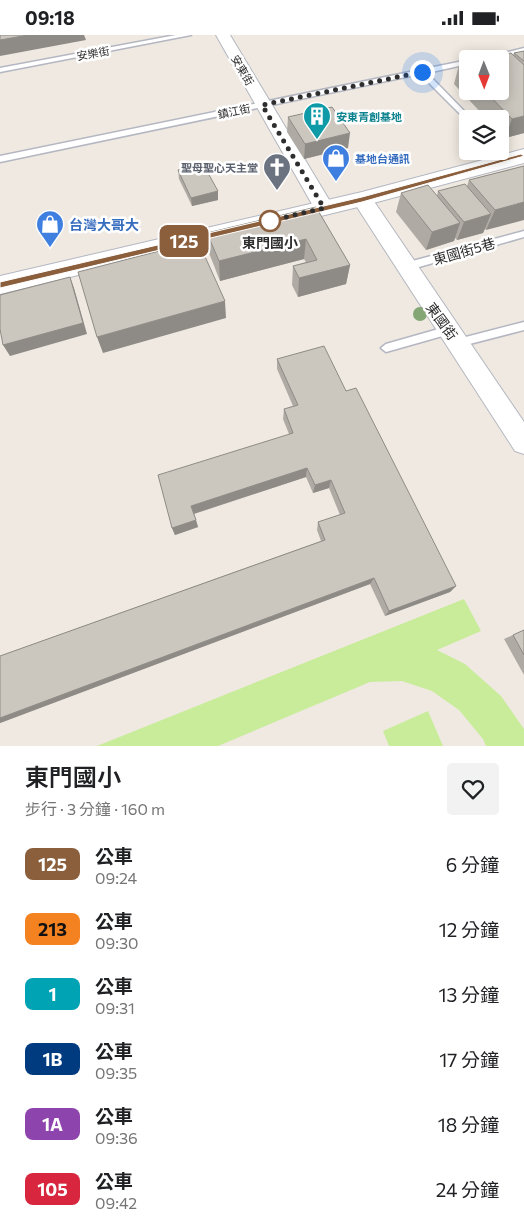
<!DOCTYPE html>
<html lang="zh-TW">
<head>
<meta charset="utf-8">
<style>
  body { margin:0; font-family:Commissioner,"Noto Sans TC",sans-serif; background:#f2f2f2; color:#202124; height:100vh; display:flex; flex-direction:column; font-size:19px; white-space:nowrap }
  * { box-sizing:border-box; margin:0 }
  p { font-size:16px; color:#757577 }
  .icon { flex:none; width:28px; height:28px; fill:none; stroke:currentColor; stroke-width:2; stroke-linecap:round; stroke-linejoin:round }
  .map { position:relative; height:711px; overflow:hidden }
  .sheet { display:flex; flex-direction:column; background:#fff; flex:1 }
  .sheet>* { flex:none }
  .badge { padding:0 10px; border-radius:8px; font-size:18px; line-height:32px }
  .needle { width:32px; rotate:179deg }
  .tools { position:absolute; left:459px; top:15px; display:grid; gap:10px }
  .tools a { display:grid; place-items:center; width:50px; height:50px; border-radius:5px; background:#fff; box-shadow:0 2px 12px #0003; font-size:25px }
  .you { position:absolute; width:25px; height:25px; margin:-12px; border:4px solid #fff; border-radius:50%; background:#1a73e8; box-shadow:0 0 0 8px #1a73e833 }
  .map>.badge { position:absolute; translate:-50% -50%; box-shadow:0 0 0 2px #fff }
  .round { display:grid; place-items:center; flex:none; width:52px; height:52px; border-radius:5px; background:#f2f2f2 }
  .head { display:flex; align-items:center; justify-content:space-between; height:85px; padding:0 25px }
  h1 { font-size:24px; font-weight:600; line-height:38px }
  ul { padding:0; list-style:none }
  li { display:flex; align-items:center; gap:15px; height:65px; padding:0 25px }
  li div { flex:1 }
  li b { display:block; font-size:19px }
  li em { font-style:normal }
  li .badge { min-width:55px; font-weight:700; text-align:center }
  .status { display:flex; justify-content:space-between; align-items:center; height:35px; padding:0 25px; background:#fff; direction:ltr }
  .status svg { height:14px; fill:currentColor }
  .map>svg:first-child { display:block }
</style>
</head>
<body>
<div class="status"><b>09:18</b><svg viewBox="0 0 49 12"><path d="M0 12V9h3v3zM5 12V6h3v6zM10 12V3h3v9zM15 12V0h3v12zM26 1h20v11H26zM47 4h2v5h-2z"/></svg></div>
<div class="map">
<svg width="524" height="711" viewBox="0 0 524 711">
  <rect width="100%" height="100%" fill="#efe9e1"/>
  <path fill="#c9ec9a" d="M464,564L481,596L437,615L465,629L501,661L524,694V711H486L483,704L459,675L432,656L402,646L370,647L218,711H97Z
    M428,676L443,711H389L383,696Z"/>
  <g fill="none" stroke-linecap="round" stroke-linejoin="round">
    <g stroke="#b4b7c1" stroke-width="3">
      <path id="lane" d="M176,0H191L0,37V33Z
        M524,13V17L494,24H480Z
        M468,25V29L427,38L471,83L468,84V87L420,39L0,127V121Z
        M524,196V202L405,236L400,232L405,228Z
        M524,287V295L458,312L453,308L458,304Z
        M449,291L453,292L454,295L453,298L386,317L381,313L386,309Z"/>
    </g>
    <g stroke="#b4b7c1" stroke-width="2">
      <path id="street" d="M216,0H230L334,173L331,178L324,180L317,178Z
        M362,158L369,159L524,387V419L515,416L355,169L353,164L355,159Z"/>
    </g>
    <g stroke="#b4b7c1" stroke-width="2">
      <path id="secondary" d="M524,114V128L362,171L0,259V241L362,157Z"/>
    </g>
    <use href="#lane" fill="#fff" fill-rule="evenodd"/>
    <use href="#street" fill="#fff" fill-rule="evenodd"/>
    <use href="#secondary" fill="#fff" fill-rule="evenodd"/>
  </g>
  <circle fill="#84a574" cx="420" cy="279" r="7"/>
  <path fill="#afaba4" d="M524,16V98L505,103L500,97V84H487L454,49L459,30L468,28V56H500L514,18Z
    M288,82L348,113L304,124L287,97Z
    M524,131L486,195L485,194L483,198L457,205L455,203L454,206L426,215L396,177L401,158L437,161L438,156L467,151L469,145Z
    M178,135L218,165L192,171L179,144Z
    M316,172L350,230L346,249L298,262L292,250L293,231L306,227L304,224L220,246L209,218L207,198Z
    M277,324L346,356L456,551L450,557L385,581L370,549L0,688V621L321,506L317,495L318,487L340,480L329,453L313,458L306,442L194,479L198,492L175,500L172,493L289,399L283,384L284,374L293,371L277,334Z
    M524,595V640L504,604Z"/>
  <path fill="#8e8b86" d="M28,0H84L86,5L0,21V5Z
    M524,81V98L505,103L512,84Z
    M350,98L348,113L304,124L305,109Z
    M218,156V165L192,171L191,163Z
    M524,167V185L486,195L495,175Z
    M491,179L483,198L457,205L464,187Z
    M460,188L454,206L426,215L432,197Z
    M306,204L304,224L220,246L219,226Z
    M350,230L346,249L298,262L299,243Z
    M70,242L74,253L87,299L10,321L3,310Z
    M225,266L226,283L103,318L97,302Z
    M307,433L306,442L193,479L191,471Z
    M331,445L329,453L313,458L315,450Z
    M196,485L198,492L175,500L172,493Z
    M374,543L370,549L0,688V683Z
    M456,551L450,557L385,581L389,576Z"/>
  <path fill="#cbc7bf" stroke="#8e8b86" d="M0,0H28L0,5Z
    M524,16V26L514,18Z
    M511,18L524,30V81L512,84L485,56H500V24H487Z
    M468,28V38L459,30Z
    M332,72L350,98L305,109L288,82Z
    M203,129L218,156L191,163L178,135Z
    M524,131V167L495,175L469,145Z
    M465,149L491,179L464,187L438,156Z
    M428,150L460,188L432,197L401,158Z
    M316,172L350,230L299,243L293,231L317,225L306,204L219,226L207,198Z
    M198,206L225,266L97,302L78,237Z
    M70,242L83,288L3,310L0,294V260Z
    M324,311L346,356L356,353L456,551L389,576L374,543L0,683V621L325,505L318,487L345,478L331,445L315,450L307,433L191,471L196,485L172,493L158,440L293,398L284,374L298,370L277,324Z
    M524,595V620L513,600Z"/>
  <path fill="#8b5e3c" stroke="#fff" d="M521,119L524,121L362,167L0,253V247L362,162Z"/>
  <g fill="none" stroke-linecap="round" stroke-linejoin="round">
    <path stroke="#2e2e2e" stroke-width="5" stroke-dasharray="0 9" d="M270,186L265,187L324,173L262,70L422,37"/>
  </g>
  <defs>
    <g id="building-pin" transform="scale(1.4375)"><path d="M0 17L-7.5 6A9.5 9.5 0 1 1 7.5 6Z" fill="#0f9aa8" stroke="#fff"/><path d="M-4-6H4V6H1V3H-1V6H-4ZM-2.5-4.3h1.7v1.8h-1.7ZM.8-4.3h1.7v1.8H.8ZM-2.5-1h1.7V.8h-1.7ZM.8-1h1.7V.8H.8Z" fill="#fff"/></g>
    <g id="shop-pin" transform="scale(1.4375)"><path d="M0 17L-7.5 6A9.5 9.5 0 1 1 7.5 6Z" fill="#3f7fe0" stroke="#fff"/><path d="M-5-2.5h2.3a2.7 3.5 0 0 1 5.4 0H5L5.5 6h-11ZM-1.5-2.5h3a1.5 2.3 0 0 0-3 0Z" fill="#fff"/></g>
    <g id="church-pin" transform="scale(1.4375)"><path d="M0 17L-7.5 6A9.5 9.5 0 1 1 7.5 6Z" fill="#6b7280" stroke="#fff"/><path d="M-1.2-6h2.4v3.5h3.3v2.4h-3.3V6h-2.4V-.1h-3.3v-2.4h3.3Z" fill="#fff"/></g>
  </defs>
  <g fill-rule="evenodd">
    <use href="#building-pin" x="317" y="81"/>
    <use href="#shop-pin" x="336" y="123"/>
    <use href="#church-pin" x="277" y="132"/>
    <use href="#shop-pin" x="50" y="189"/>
  </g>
  <circle fill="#fff" stroke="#8b5e3c" stroke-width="2.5" cx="270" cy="186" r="10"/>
  <g text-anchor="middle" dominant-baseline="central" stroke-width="5" stroke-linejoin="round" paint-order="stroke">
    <g font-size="11" fill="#2e2e2e" stroke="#fff">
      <text transform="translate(93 18) rotate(-10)">安樂街</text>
      <text transform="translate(243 35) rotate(60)">安東街</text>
      <text transform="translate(234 76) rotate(-12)">鎮江街</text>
    </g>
    <g font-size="11" font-weight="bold" fill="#0d838f" stroke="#fff" text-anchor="start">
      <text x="336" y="81">安東青創基地</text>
    </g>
    <g font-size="11" font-weight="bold" fill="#366cbe" stroke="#fff" text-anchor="start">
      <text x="355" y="123">基地台通訊</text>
    </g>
    <g font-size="11" font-weight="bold" fill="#5b616d" stroke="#fff" text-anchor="end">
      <text x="258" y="132">聖母聖心天主堂</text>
    </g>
    <g font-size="14" font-weight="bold" fill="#366cbe" stroke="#fff" text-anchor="start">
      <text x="69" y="189">台灣大哥大</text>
    </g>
    <g font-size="14" font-weight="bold" fill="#2e2e2e" stroke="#fff">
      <text x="270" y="207">東門國小</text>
    </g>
    <g font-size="14" fill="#2e2e2e" stroke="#fff">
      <text transform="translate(464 216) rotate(-16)">東國街5巷</text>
      <text transform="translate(442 286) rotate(54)">東國街</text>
    </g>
  </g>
</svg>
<div class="tools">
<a><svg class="needle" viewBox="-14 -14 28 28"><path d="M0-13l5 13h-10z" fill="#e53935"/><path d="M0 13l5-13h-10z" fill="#757577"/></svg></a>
<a><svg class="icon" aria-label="layers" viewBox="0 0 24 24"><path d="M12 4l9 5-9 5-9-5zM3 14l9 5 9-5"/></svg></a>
</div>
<div class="you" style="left:422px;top:37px"></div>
<b class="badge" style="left:184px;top:206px;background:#8b5e3c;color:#fff">125</b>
</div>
<section class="sheet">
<div class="head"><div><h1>東門國小</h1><p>步行 · 3 分鐘 · 160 m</p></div><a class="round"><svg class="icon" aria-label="heart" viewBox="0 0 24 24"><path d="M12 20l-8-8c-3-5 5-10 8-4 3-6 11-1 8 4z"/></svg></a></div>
<ul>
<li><span class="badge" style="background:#8b5e3c;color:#fff">125</span><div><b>公車</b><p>09:24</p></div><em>6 分鐘</em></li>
<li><span class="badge" style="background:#f58220;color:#111">213</span><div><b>公車</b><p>09:30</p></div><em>12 分鐘</em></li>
<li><span class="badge" style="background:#00a3b4;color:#fff">1</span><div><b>公車</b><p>09:31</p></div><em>13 分鐘</em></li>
<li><span class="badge" style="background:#003b80;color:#fff">1B</span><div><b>公車</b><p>09:35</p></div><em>17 分鐘</em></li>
<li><span class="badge" style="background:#8e44ad;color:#fff">1A</span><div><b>公車</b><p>09:36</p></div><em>18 分鐘</em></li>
<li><span class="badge" style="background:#d7263d;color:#fff">105</span><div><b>公車</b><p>09:42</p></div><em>24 分鐘</em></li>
</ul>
</section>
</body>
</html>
